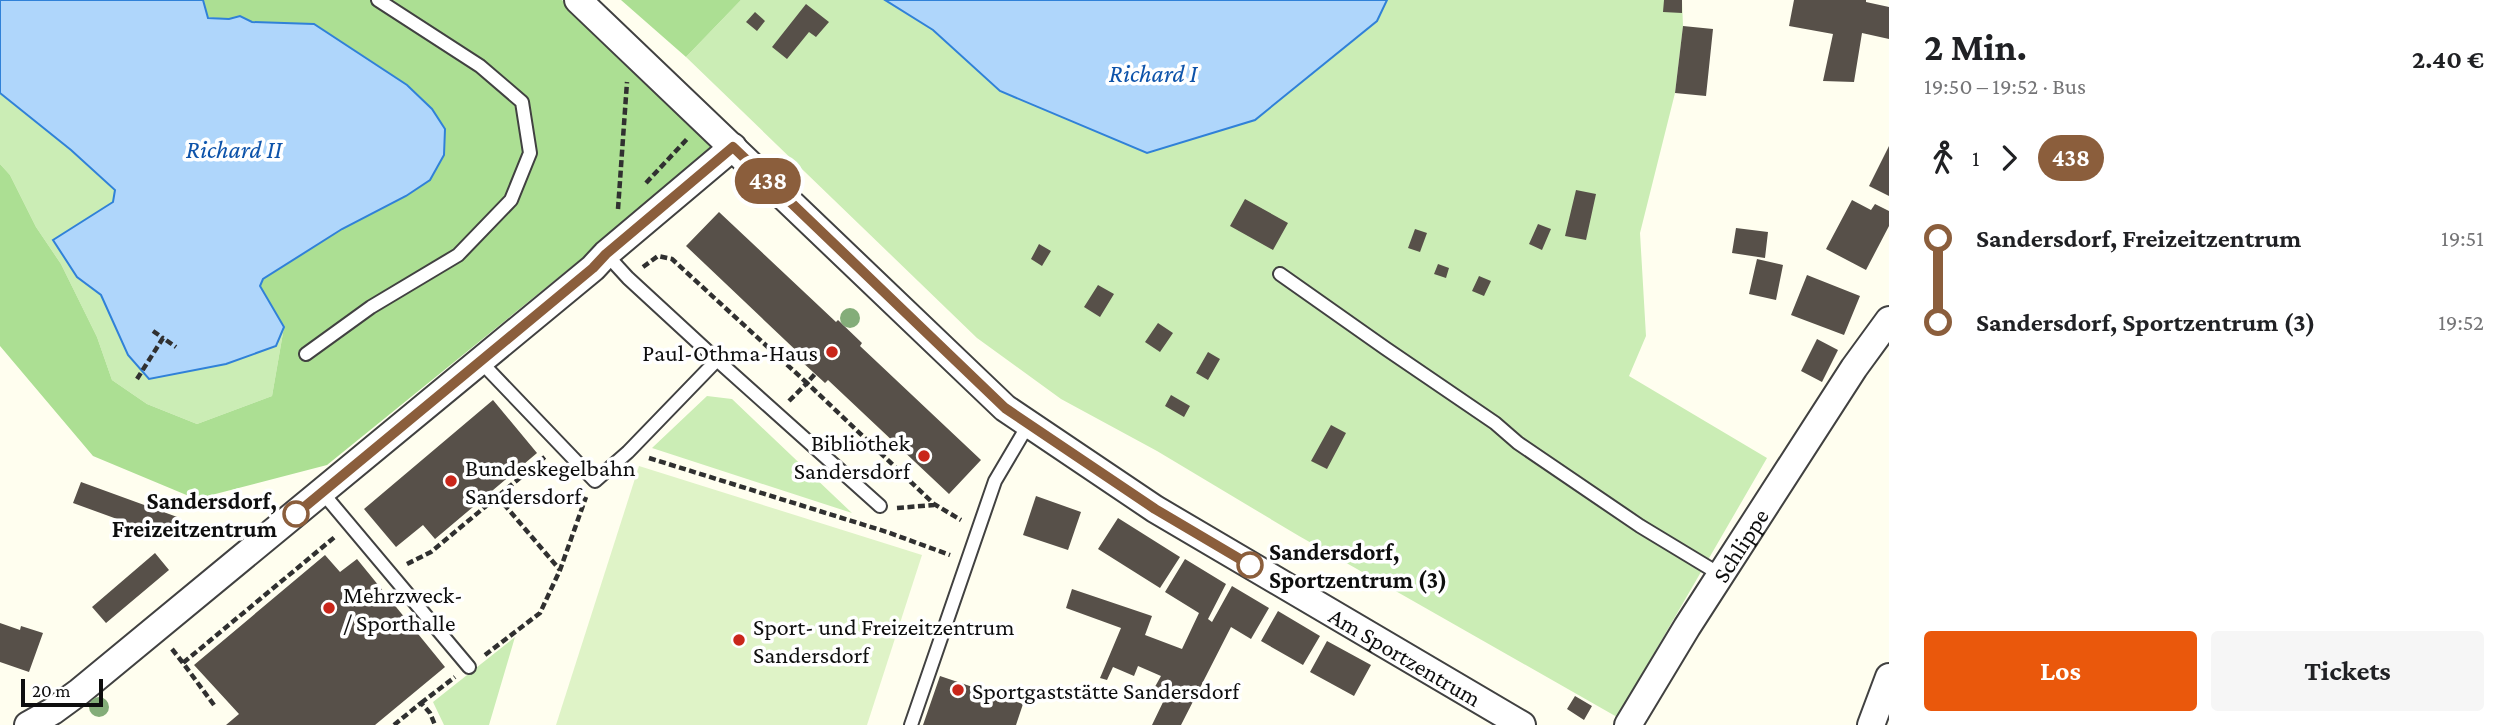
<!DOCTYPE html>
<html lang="de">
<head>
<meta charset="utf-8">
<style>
  body { margin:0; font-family:"Crimson Pro",serif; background:#f6f6f6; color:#202124; height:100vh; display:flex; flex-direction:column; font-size:26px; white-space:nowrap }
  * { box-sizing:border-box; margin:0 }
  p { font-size:23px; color:#757577 }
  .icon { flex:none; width:38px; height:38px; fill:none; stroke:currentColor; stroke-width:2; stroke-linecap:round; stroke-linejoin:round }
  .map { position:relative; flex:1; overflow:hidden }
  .drawer { display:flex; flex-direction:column; background:#fff; width:630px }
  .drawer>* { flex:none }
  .badge { padding:0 14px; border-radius:23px; font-size:24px; line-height:46px }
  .scale { position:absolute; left:21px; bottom:18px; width:82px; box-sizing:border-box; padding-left:7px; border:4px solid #0e0e0e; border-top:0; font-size:19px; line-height:24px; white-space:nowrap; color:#0e0e0e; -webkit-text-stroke:5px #fff; paint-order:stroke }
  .map>.badge { position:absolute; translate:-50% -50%; box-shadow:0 0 0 4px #fff }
  .legs { display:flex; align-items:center; gap:10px; height:77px; padding:0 35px; font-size:23px }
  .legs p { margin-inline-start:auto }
  .head { display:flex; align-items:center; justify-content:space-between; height:119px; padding:0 35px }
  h1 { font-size:38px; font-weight:700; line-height:52px }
  .button { display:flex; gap:14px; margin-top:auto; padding:14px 35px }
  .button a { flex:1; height:80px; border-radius:7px; background:#ea580c; color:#fff; font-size:28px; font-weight:700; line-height:80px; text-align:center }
  .button a+a { background:#f6f6f6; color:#202124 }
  ul { padding:0 35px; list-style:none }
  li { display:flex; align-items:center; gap:24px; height:84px; font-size:26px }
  li i { display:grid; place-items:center; width:10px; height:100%; margin:0 9px; background:currentColor }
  li i::after { content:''; width:18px; height:18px; margin:-9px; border:5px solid; border-radius:50%; background:#fff }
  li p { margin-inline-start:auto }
  li:first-child i { background:linear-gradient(#0000 50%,currentColor 0) }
  li:last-child i { background:linear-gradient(currentColor 50%,#0000 0) }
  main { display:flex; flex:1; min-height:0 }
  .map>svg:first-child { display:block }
</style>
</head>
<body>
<main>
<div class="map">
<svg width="1889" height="725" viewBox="0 0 1889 725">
  <rect width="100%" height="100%" fill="#fffeef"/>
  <path fill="#cbedb5" d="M741,0H885L933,30L1000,91L1255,120L1377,22L1387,0H1682L1683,26L1675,93L1640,233L1646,336L1629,376L1767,458L1617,717L1299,536L1157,451L1061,399L977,338L686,57Z
    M0,93L71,150L115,190L113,202L77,277L101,295L226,364L275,346L284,327L272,396L197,424L147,404L112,380L97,337L61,264L36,227L10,175L0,164Z
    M707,396L732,399L852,513L652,448Z
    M515,637L489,725H444L433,702Z"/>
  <path fill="#acdf93" d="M203,0H562L718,148L327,465L196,499L93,456L0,346V164L10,175L36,227L61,264L97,337L112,380L147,404L197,424L272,396L284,327L259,286L263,279L342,229L406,196L407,85L314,24L252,22L240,16L229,19L208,17Z
    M621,0H741L686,57Z"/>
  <path fill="#dff3c7" d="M639,466L922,555L867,725H556Z"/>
  <path fill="#afd6fb" stroke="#3081d8" stroke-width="2" d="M0,0H203L208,18L229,19L240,16L252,22L314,24L407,85L432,109L445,129L444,155L430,180L406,196L342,229L263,279L260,286L284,327L276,346L226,364L149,379L128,355L101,295L77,277L53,240L113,202L115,190L71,150L0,93Z
    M885,0H1387L1377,21L1255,120L1147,153L1000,91L933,30Z"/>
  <path fill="#575049" d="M1664,0H1682V13L1663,12Z
    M1794,0H1866V2L1889,7V39L1862,33L1854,82L1823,81L1833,34L1789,26Z
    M806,4L829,22L816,37L809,32L787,59L772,47Z
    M755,12L765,21L757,31L746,22Z
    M1683,26L1713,29L1706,96L1675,93Z
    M1889,146V196L1869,186Z
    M1576,190L1596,194L1586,240L1565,236Z
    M1245,199L1288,223L1273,250L1230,226Z
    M1852,200L1871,210L1875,204L1889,211V226L1866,270L1826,249Z
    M719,212L836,322L838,320L862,343L860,346L981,460L949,494L828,380L825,383L801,361L804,358L686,246Z
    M1538,224L1551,229L1542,250L1529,244Z
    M1736,228L1768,232L1765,258L1732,253Z
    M1415,229L1427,233L1420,252L1408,248Z
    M1039,244L1051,251L1042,266L1031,259Z
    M1757,259L1783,265L1776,300L1749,294Z
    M1438,264L1449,268L1446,278L1434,274Z
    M1807,275L1860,296L1844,335L1791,315Z
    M1479,276L1491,281L1484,296L1472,291Z
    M1098,285L1114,294L1100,317L1084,307Z
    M1158,323L1173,333L1160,352L1145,342Z
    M1817,339L1838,350L1822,382L1801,371Z
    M1208,352L1220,359L1208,380L1196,373Z
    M1171,395L1190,406L1184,417L1165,406Z
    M493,400L537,453L435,539L423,525L396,547L364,509Z
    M1331,425L1346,433L1327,469L1311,461Z
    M81,482L180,518L172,539L73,503Z
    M1036,496L1081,512L1068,550L1023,535Z
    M1118,518L1180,557L1160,588L1098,549Z
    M155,553L169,570L106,623L92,607Z
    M325,555L340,572L357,559L445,667L375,725H226L239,714L194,665Z
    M1185,559L1226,584L1208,619L1212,622L1232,586L1269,608L1251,639L1231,627L1181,725H1152L1165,698L1152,692L1161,676L1138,666L1134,676L1113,667L1107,680L1100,678L1121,628L1066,608L1072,589L1152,616L1145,635L1182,649L1199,613L1165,592Z
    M1278,611L1320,636L1303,665L1261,641Z
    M0,623L20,630L21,626L43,633L29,672L0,662Z
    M1327,641L1371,665L1354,696L1310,672Z
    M940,676L1023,704L1016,725H923Z
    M1575,696L1592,706L1584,720L1567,709Z"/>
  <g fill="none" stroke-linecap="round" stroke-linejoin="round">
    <g stroke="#414141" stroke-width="16">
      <path id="lane" d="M606,254L628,278L717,360
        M1280,274L1385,348L1495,423L1518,443L1640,526L1721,575
        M306,354L371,307L458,255L511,200L530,153L522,102L480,66L378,0
        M480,361L595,481L628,452L717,360L880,506
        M322,492L469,667
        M911,725L995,481L1028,425"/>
    </g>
    <g stroke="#414141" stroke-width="30">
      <g id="street">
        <path id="s1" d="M578,0L1005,408L1155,509L1522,725"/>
        <path d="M28,725L53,711L79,692L593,268L606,254L733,147"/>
        <path id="s2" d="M1628,725L1687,627L1854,368L1889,320"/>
        <path d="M1871,725L1889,677"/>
      </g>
    </g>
    <path stroke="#303030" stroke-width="4.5" stroke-dasharray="7 3.5" stroke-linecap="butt" d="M646,183L688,138
      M618,209L627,82
      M643,267L658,256L672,259L807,383L815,374
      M153,331L163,338
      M137,379L163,338L176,347
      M789,401L807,383L934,504L961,520
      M649,458L887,532L950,555
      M497,496L560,570
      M897,508L934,505
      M407,564L431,552L546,456
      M172,649L183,663
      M485,655L540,613L560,570L586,497
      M421,703L455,677
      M214,705L183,663L336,536
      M394,725L421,703L430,713L435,725"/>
    <use href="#lane" stroke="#fff" stroke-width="12"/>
    <use href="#street" stroke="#fff" stroke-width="26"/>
  </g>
  <g fill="#84ad79">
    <circle cx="850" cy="318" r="10"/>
    <circle cx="99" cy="707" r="10"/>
  </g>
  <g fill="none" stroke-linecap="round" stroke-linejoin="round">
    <g stroke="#fff" stroke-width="16">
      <path id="line-1" d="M296,514L593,268L606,254L733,147L1005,408L1155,509L1250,565"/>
    </g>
    <use href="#line-1" stroke="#8b5e3c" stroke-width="10"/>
  </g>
  <g fill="#c9261a" stroke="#fff" stroke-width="2.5">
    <circle cx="832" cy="352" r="7"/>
    <circle cx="924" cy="456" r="7"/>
    <circle cx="451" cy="481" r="7"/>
    <circle cx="329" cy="608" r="7"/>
    <circle cx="739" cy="640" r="7"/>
    <circle cx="958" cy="690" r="7"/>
  </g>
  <g fill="#fff" stroke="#8b5e3c" stroke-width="3.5">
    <circle cx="296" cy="514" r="12"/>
    <circle cx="1250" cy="565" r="12"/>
  </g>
  <g text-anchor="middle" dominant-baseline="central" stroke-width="7" stroke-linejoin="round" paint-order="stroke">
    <g font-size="24" fill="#0e0e0e" stroke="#fff" text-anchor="start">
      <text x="818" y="352" text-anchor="end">Paul-Othma-Haus</text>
      <text x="910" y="442" text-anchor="end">Bibliothek<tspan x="910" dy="28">Sandersdorf</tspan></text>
      <text x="465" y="467">Bundeskegelbahn<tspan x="465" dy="28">Sandersdorf</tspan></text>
      <text x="343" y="594">Mehrzweck-<tspan x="343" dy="28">/ Sporthalle</tspan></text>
      <text x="753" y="626">Sport- und Freizeitzentrum<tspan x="753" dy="28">Sandersdorf</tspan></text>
      <text x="972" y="690">Sportgaststätte Sandersdorf</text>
    </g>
    <g font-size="24" font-weight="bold" fill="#0e0e0e" stroke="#fff" text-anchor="end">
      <text x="277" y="500">Sandersdorf,<tspan x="277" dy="28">Freizeitzentrum</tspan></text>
      <text x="1269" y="551" text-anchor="start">Sandersdorf,<tspan x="1269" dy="28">Sportzentrum (3)</tspan></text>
    </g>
    <g font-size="24" fill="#0e0e0e" stroke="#fff">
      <text stroke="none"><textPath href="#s2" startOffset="212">Schlippe</textPath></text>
      <text stroke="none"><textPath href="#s1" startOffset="1062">Am Sportzentrum</textPath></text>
    </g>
    <g font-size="26" font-style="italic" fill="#0d53aa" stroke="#fff">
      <text x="1153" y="73">Richard I</text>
      <text x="234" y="149">Richard II</text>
    </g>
  </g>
</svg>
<div class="scale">20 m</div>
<b class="badge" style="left:768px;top:181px;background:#8b5e3c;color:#fff">438</b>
</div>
<section class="drawer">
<div class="head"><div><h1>2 Min.</h1><p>19:50 – 19:52 · Bus</p></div><b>2.40 €</b></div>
<div class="legs"><svg class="icon" aria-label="walk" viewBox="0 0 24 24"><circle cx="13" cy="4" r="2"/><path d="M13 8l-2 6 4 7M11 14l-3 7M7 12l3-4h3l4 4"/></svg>1<svg class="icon" aria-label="forward" viewBox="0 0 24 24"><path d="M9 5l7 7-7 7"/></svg><b class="badge" style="background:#8b5e3c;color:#fff">438</b></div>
<ul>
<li><i style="color:#8b5e3c"></i><b>Sandersdorf, Freizeitzentrum</b><p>19:51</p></li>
<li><i style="color:#8b5e3c"></i><b>Sandersdorf, Sportzentrum (3)</b><p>19:52</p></li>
</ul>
<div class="button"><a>Los</a><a>Tickets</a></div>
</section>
</main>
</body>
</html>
